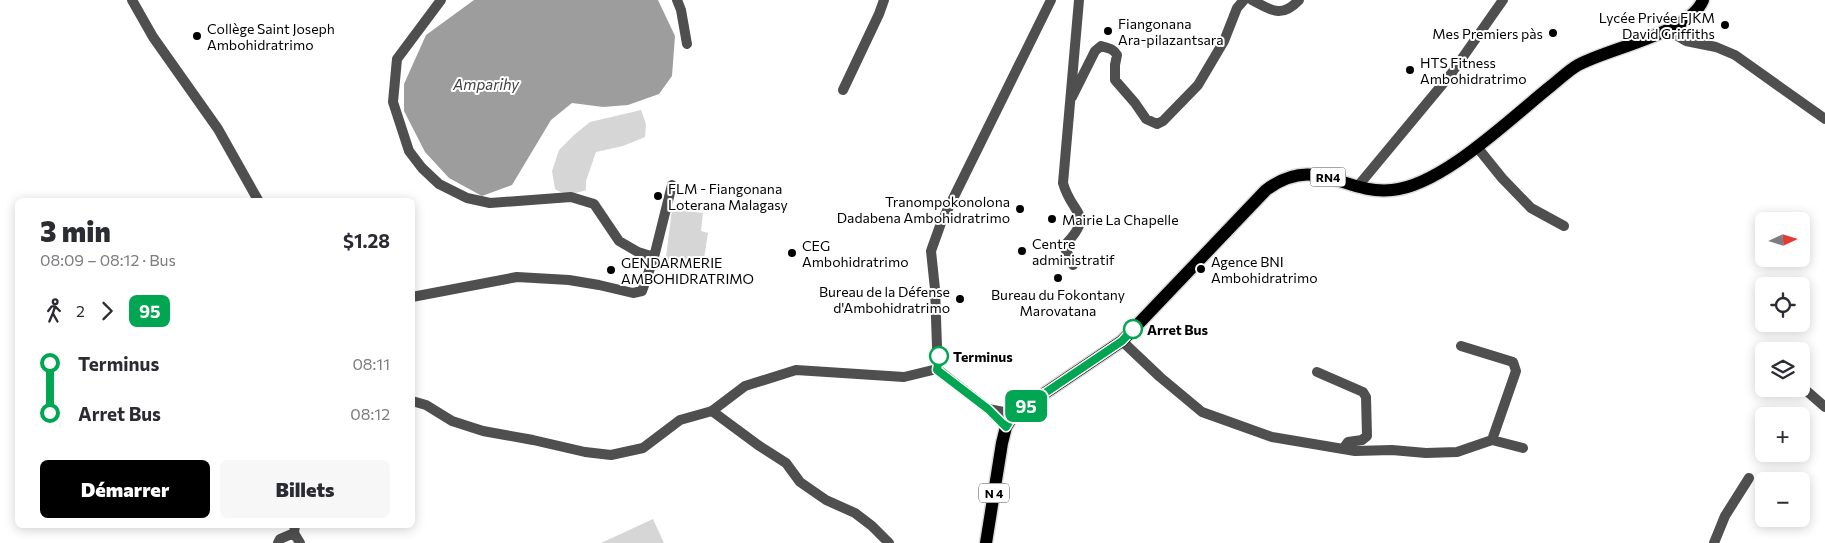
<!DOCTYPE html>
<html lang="fr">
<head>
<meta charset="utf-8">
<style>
  body { margin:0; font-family:Commissioner,sans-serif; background:#f7f7f7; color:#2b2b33; height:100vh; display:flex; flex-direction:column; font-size:19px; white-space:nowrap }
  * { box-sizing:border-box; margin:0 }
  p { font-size:16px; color:#7c7c81 }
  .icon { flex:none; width:28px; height:28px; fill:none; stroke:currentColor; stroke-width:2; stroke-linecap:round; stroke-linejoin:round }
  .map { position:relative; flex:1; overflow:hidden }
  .sheet { position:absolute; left:15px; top:198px; width:400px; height:330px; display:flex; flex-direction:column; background:#fff; border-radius:8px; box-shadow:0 2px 12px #0003 }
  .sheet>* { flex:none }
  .badge { padding:0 10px; border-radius:8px; font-size:18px; line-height:32px }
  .needle { width:32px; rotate:86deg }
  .controls { position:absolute; left:1755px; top:212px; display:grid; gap:10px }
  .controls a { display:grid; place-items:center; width:55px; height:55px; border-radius:8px; background:#fff; box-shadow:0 2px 12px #0003; font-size:25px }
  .map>.badge { position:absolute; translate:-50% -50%; box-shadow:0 0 0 2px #fff }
  .legs { display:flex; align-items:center; gap:8px; height:55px; padding:0 25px; font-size:16px }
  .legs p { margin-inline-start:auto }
  .overview { display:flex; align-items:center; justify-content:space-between; height:85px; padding:0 25px }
  h1 { font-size:28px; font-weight:800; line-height:38px }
  .cta { display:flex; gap:10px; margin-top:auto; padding:10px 25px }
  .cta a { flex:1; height:58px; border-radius:8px; background:#000; color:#fff; font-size:20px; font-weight:800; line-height:58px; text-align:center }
  .cta a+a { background:#f7f7f7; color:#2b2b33 }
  ul { padding:0 25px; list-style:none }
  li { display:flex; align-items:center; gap:18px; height:50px; font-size:19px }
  li i { display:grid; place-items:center; width:8px; height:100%; margin:0 6px; background:currentColor }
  li i::after { content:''; width:12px; height:12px; margin:-6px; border:4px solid; border-radius:50%; background:#fff }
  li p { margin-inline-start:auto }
  li:first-child i { background:linear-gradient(#0000 50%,currentColor 0) }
  li:last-child i { background:linear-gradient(currentColor 50%,#0000 0) }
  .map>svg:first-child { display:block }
</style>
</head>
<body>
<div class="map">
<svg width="1825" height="543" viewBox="0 0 1825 543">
  <rect width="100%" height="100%" fill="#fff"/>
  <path fill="#d6d6d6" d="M641,110L646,124L645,137L623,146L596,152L586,181V190C574,194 566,196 555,189L552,171L559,150L574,135L590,122Z
    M672,209L703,213L701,231L708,233L704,259L697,258L695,270L665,265Z
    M653,519L664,543H601Z"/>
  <path fill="#9d9d9d" d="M474,0H658L675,36L672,76L659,94L628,105L603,107L572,103L551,120L512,185L482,196L449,178L425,152L404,111V84L426,35Z"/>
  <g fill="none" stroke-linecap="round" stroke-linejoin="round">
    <g stroke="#dbdbdb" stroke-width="15">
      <path id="primary" d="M986,543L1002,443L1006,427L1014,414L1122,341L1266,190C1316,153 1344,195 1392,190C1442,186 1512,117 1551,86C1560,79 1569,70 1578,65C1609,48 1690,33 1703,0"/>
    </g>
    <path stroke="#4f4f4f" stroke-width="10" d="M677,0L681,10L687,44
      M1252,0C1271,10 1281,19 1299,0
      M1667,30L1686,41L1716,47L1735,55L1825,119
      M843,90L879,14L884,0
      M1072,97L1095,51L1101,46C1107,48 1113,48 1117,55L1115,65V80L1135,103L1146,119L1157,124L1163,121L1198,85L1224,41L1237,8L1244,0
      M1477,147L1502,178L1531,208L1564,226
      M1358,186L1451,74L1503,0
      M654,257L672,185
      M1073,265L1064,246C1096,213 1072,216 1063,183L1079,0
      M412,297L517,277L569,280L599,285L633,293L642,291L654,257L638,252L619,241L594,204L571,197L490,203L467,198L439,184L422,168L409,151L393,102L397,59L441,0
      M1122,341L1160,377L1202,412L1272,437L1355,451L1392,450L1426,453L1457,452L1492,440L1523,448
      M1461,346L1513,362L1516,371L1492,440
      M937,369L939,353L937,347L935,289L931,251L941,223L1051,0
      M1317,372L1363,392L1366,397L1367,436L1362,440L1348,442L1343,449
      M1801,386L1825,407
      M712,411L758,445L786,463L800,482L826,500L855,513L872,526L889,543
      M295,525L294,533L300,543
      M278,543L280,539L294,533
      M1714,543L1725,516L1749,478"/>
    <path stroke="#4f4f4f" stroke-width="10" d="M132,0L153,37L218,129L258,200
      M412,401L426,405L452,421L483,431L533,440L585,452L611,455L643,448L680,420L712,411L745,386L796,370L904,377L937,369L988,409L1006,427
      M988,409L1014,414"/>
    <use href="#primary" stroke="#000" stroke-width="12"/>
  </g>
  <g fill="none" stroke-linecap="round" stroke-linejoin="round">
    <g stroke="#fff" stroke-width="11">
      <path id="line-1" d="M939,356L937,370L988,409L1006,427L1014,414L1122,341L1133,329"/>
    </g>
    <use href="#line-1" stroke="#00a651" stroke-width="8"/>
  </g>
  <g fill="#000" stroke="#fff" stroke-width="2">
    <circle cx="1725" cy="25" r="5"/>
    <circle cx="1108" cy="31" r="5"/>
    <circle cx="1553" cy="33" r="5"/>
    <circle cx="197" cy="36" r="5"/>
    <circle cx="1410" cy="70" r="5"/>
    <circle cx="658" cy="196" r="5"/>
    <circle cx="1020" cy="209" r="5"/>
    <circle cx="1052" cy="219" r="5"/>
    <circle cx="1022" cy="251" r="5"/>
    <circle cx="792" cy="253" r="5"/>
    <circle cx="1201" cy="269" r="5"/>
    <circle cx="611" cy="270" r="5"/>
    <circle cx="1058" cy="278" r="5"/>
    <circle cx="960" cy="299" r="5"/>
  </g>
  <g fill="#fff" stroke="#00a651" stroke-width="2.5">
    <circle cx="1133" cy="329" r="9"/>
    <circle cx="939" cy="356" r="9"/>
  </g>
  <g text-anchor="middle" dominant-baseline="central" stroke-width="4" stroke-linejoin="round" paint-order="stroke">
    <g fill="#fff" stroke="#4c4c4c" stroke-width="1">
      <rect x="1310.5" y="167.5" width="35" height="19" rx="4"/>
      <rect x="979" y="483.5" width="30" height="19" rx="4"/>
    </g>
    <g font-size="12" font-weight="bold" fill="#000">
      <text x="1328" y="177">RN4</text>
      <text x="994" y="493">N 4</text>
    </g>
    <g font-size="14" fill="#000" stroke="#fff" text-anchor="start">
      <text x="1715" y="17" text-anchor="end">Lycée Privée FJKM<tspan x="1715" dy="16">David Griffiths</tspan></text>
      <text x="1118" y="23">Fiangonana<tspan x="1118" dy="16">Ara-pilazantsara</tspan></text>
      <text x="207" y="28">Collège Saint Joseph<tspan x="207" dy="16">Ambohidratrimo</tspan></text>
      <text x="1543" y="33" text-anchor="end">Mes Premiers pàs</text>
      <text x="1420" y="62">HTS Fitness<tspan x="1420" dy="16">Ambohidratrimo</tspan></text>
      <text x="668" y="188">FLM - Fiangonana<tspan x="668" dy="16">Loterana Malagasy</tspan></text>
      <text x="1010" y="201" text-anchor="end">Tranompokonolona<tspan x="1010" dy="16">Dadabena Ambohidratrimo</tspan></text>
      <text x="1062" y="219">Mairie La Chapelle</text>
      <text x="1032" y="243">Centre<tspan x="1032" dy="16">administratif</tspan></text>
      <text x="802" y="245">CEG<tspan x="802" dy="16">Ambohidratrimo</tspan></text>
      <text x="1211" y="261">Agence BNI<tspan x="1211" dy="16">Ambohidratrimo</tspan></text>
      <text x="621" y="262">GENDARMERIE<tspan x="621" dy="16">AMBOHIDRATRIMO</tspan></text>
      <text x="950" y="291" text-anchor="end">Bureau de la Défense<tspan x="950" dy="16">d'Ambohidratrimo</tspan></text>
      <text x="1058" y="294" text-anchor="middle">Bureau du Fokontany<tspan x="1058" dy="16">Marovatana</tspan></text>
    </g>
    <g font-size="14" font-weight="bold" fill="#000" stroke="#fff" text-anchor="start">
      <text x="1147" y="329">Arret Bus</text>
      <text x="953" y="356">Terminus</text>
    </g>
    <g font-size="15" font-style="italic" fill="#3e3e3e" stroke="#fff">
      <text x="486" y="84">Amparihy</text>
    </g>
  </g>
</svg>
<div class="controls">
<a><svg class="needle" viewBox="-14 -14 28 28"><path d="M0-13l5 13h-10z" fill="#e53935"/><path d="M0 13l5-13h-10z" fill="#7c7c81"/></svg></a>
<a><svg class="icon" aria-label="locate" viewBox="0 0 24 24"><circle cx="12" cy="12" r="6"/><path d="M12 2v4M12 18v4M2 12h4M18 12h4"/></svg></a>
<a><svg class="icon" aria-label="layers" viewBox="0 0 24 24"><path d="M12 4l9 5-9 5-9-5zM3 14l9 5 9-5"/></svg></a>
<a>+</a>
<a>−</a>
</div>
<b class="badge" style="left:1026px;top:406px;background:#00a651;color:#fff">95</b>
<section class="sheet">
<div class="overview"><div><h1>3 min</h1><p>08:09 – 08:12 · Bus</p></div><b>$1.28</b></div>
<div class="legs"><svg class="icon" aria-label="walk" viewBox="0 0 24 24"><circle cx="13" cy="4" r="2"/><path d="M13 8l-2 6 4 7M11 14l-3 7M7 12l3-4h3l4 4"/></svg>2<svg class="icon" aria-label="forward" viewBox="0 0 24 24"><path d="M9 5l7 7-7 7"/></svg><b class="badge" style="background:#00a651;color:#fff">95</b></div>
<ul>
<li><i style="color:#00a651"></i><b>Terminus</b><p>08:11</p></li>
<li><i style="color:#00a651"></i><b>Arret Bus</b><p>08:12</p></li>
</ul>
<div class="cta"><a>Démarrer</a><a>Billets</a></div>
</section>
</div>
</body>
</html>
